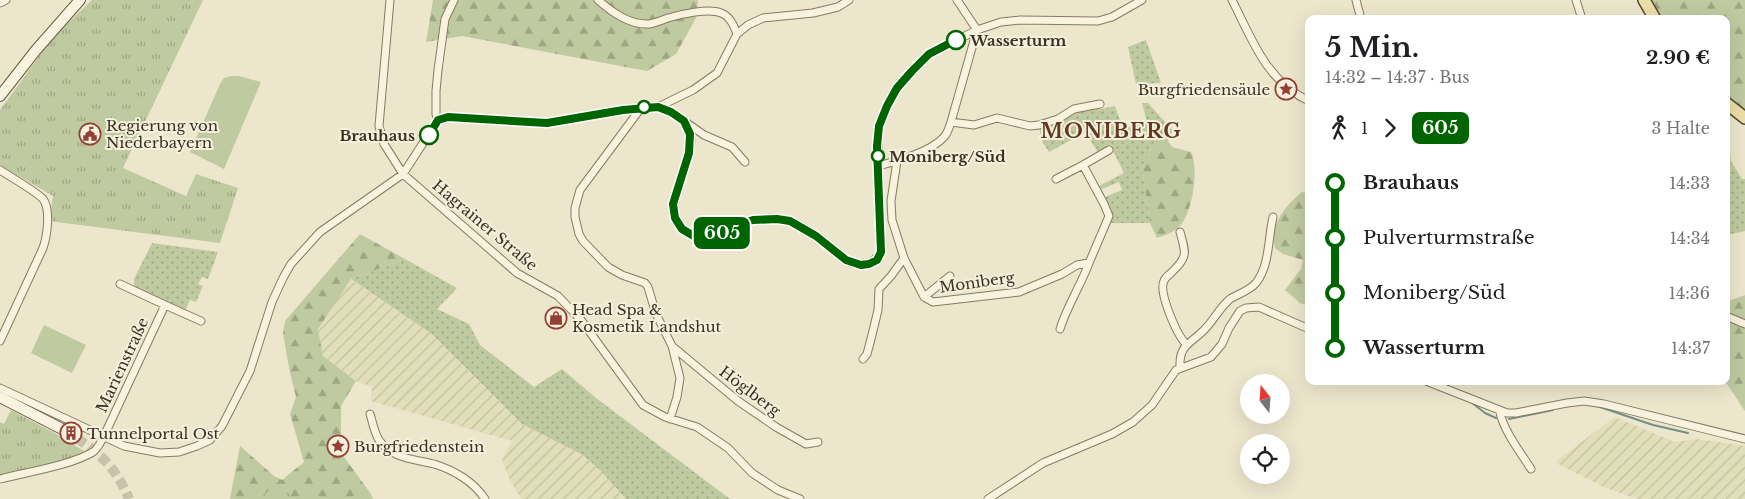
<!DOCTYPE html>
<html lang="de">
<head>
<meta charset="utf-8">
<style>
  body { margin:0; font-family:"Libre Baskerville",serif; background:#f2f2f2; color:#202124; height:100vh; display:flex; flex-direction:column; font-size:19px; white-space:nowrap }
  * { box-sizing:border-box; margin:0 }
  p { font-size:16px; color:#757577 }
  .icon { flex:none; width:28px; height:28px; fill:none; stroke:currentColor; stroke-width:2; stroke-linecap:round; stroke-linejoin:round }
  .map { position:relative; flex:1; overflow:hidden }
  .panel { position:absolute; left:1305px; top:15px; width:425px; height:370px; display:flex; flex-direction:column; background:#fff; border-radius:10px; box-shadow:0 5px 20px #0002 }
  .panel>* { flex:none }
  .badge { padding:0 10px; border-radius:8px; font-size:18px; line-height:32px }
  .needle { width:32px; rotate:343deg }
  .buttons { position:absolute; left:1240px; top:374px; display:grid; gap:10px }
  .buttons a { display:grid; place-items:center; width:50px; height:50px; border-radius:50%; background:#fff; box-shadow:0 5px 20px #0002; font-size:25px }
  .map>.badge { position:absolute; translate:-50% -50%; box-shadow:0 0 0 2px #fff }
  .legs { display:flex; align-items:center; gap:8px; height:55px; padding:0 20px; font-size:16px }
  .legs p { margin-inline-start:auto }
  .summary { display:flex; align-items:center; justify-content:space-between; height:85px; padding:0 20px }
  h1 { font-size:28px; font-weight:700; line-height:38px }
  ul { padding:0 20px; list-style:none }
  li { display:flex; align-items:center; gap:18px; height:55px; font-size:19px }
  li i { display:grid; place-items:center; width:8px; height:100%; margin:0 6px; background:currentColor }
  li i::after { content:''; width:12px; height:12px; margin:-6px; border:4px solid; border-radius:50%; background:#fff }
  li p { margin-inline-start:auto }
  li:first-child i { background:linear-gradient(#0000 50%,currentColor 0) }
  li:last-child i { background:linear-gradient(currentColor 50%,#0000 0) }
  .map>svg:first-child { display:block }
</style>
</head>
<body>
<div class="map">
<svg width="1745" height="499" viewBox="0 0 1745 499">
  <defs>
    <pattern id="farmland-furrows" width="10" height="10" patternUnits="userSpaceOnUse" patternTransform="scale(1.25)"><rect width="10" height="10" fill="#e1dfb9"/><path d="M-1 1l2-2M0 10L10 0M9 11l2-2" fill="none" stroke="#c2c09f"/></pattern>
    <pattern id="grass-dots" width="8" height="8" patternUnits="userSpaceOnUse" patternTransform="scale(1.25)"><rect width="8" height="8" fill="#c0caa0"/><path d="M2 2h.1M6 6h.1" fill="none" stroke="#9da582" stroke-width="1.8" stroke-linecap="round"/></pattern>
    <pattern id="forest-firs" width="22" height="20" patternUnits="userSpaceOnUse" patternTransform="scale(1.25)"><rect width="22" height="20" fill="#c0caa0"/><path d="M5 1l3.5 6h-7zM16 11l3.5 6h-7z" fill="#9da582"/></pattern>
    <pattern id="park-tufts" width="24" height="20" patternUnits="userSpaceOnUse" patternTransform="scale(1.25)"><rect width="24" height="20" fill="#c0caa0"/><path d="M3 7l-1-3M5 7V3M7 7l1-3M15 17l-1-3M17 17v-4M19 17l1-3" fill="none" stroke="#9da582"/></pattern>
  </defs>
  <rect width="100%" height="100%" fill="#ece6cc"/>
  <path fill="url(#farmland-furrows)" d="M350,279L432,334L522,424L583,455L601,471L626,499H521L509,478L502,460L512,441L371,401L372,387L356,381L323,356L318,329Z
    M1615,417L1675,442L1697,439L1745,446V499H1637L1606,488L1558,464L1556,461Z"/>
  <path fill="url(#grass-dots)" d="M1146,40L1161,83L1136,84L1128,47Z
    M1142,103H1148L1166,123C1155,137 1151,153 1142,168L1150,223H1108L1111,213L1105,197L1122,190L1119,182L1102,189L1099,186L1124,173L1111,147L1098,153L1086,132L1049,152L1043,143L1039,127L1054,124L1084,109H1101L1115,106L1123,129L1147,122Z
    M1726,146L1730,153L1731,161L1742,179H1745V231L1726,235Z
    M152,243L218,252L208,279L202,277L198,284L203,286L196,302L190,300L185,311L134,287V279Z
    M405,259L457,288L437,309L469,324L480,345L534,387L562,369L596,398L730,499H626L601,471L583,455L522,424L432,334L351,279Z"/>
  <path fill="url(#forest-firs)" d="M433,0H698L696,18L676,54L647,71L462,36L426,42Z
    M1651,0H1745V111L1726,95V19H1662Z
    M1166,123L1173,131L1168,141L1172,147L1191,152C1199,168 1193,210 1181,225C1175,232 1165,235 1157,238L1150,223L1142,168C1151,153 1155,137 1166,123Z
    M1302,192L1306,193L1305,212L1309,221V306L1300,303L1285,290L1301,269L1303,260L1283,254L1275,248C1269,225 1285,206 1302,192Z
    M360,234L405,259L351,279L318,329L323,356L356,381L341,406V433L344,457L371,494L373,499H230L240,446L274,476L282,480L304,462L290,414L296,397L289,368L283,333L285,321Z
    M1745,295V411L1725,381H1726V302Z"/>
  <path fill="url(#park-tufts)" d="M92,0H203L123,168L186,196L196,174L238,188L220,243L49,221L53,196L0,165V110L54,36Z
    M11,410L60,436L84,451L59,463L0,476V422L4,424Z
    M276,483L295,499H260Z"/>
  <path fill="#c0caa0" d="M231,76H239L261,82L224,169L190,152L220,84L224,78Z
    M44,325L86,345L72,373L31,353Z"/>
  <g fill="none" stroke-linecap="round" stroke-linejoin="round">
    <path stroke="#728f8b" stroke-width="2" d="M1471,402L1485,413L1496,418
      M1597,406L1653,425L1688,433
      M1509,419L1553,410"/>
    <path stroke="#c8c2aa" stroke-width="10" stroke-dasharray="10 5" stroke-linecap="butt" d="M64,430C96,450 114,463 129,499"/>
    <g stroke="#887a61" stroke-width="9">
      <path id="minor" d="M390,0L379,126L384,144L403,174L517,273L558,296L581,320L643,405L665,417L697,427L728,448L752,473L778,490L800,499
        M598,0C612,12 629,25 649,24C656,23 662,20 668,18C681,14 709,8 721,13C730,16 734,26 737,34
        M1232,0C1252,39 1266,81 1309,101
        M1356,0L1361,19
        M1576,0L1582,19
        M0,3L6,0
        M658,107C666,110 677,114 684,121C709,147 655,203 682,229C684,232 689,233 692,235C708,244 719,232 734,226C749,220 773,215 790,221C804,226 819,238 831,247C836,251 840,256 845,260C859,268 873,265 881,252L878,157L879,126L887,106L897,88L929,54L977,30L1001,22L1020,20L1098,21L1112,17L1142,0
        M641,108L580,190L575,208V217L579,234L583,241L608,267L622,275L645,283L648,287L656,314L672,346L680,378L677,397L670,419
        M438,120L448,117L547,123L623,110L658,107L693,90L717,73L737,34L748,25L763,18L813,13L838,7L849,0
        M951,122L977,30L957,0
        M687,123L704,135L732,147L745,162
        M897,161L891,201L892,220L904,258L924,297L933,302L1019,292L1062,274L1077,265L1089,263L1109,216L1104,204L1083,165L1109,150
        M878,166C897,161 931,152 944,137C948,133 949,127 951,122L974,125L997,118L1030,126L1039,125L1058,119L1074,109L1100,104
        M0,170C9,176 37,192 43,199C51,209 47,237 43,248L0,341
        M1056,179L1083,165
        M1180,232C1186,253 1188,257 1172,272C1169,275 1165,277 1164,281C1158,292 1177,335 1186,344
        M924,297L950,276
        M165,305L201,321
        M1726,316L1745,324
        M1060,329C1067,306 1081,285 1089,263
        M673,347L738,401L776,427L806,444L818,442
        M863,359L867,354L872,335L878,310L879,289L891,276L904,258
        M1180,367C1179,345 1190,344 1203,331C1213,322 1219,308 1230,299C1238,294 1249,291 1256,283C1270,265 1268,238 1273,217
        M1426,381L1507,413H1516L1567,403L1584,401L1604,404L1745,439
        M0,388L124,446L160,453L179,452L197,446L210,440L222,426L250,371L272,302L283,278L291,264L320,232L403,174L438,120L436,114V91L438,70L445,19L454,0
        M1500,412C1503,430 1521,453 1531,469
        M370,414C373,423 374,432 379,440C392,459 414,459 434,464C454,470 474,482 485,499
        M0,479C27,472 69,466 93,452C98,449 101,441 104,436L165,305L120,284
        M988,499L1043,463L1112,434L1133,422L1152,405L1176,370L1211,357L1222,344L1229,328L1240,311L1246,308L1259,307L1309,329"/>
    </g>
    <g stroke="#6a5b43" stroke-width="12">
      <path id="secondary" d="M0,96L36,50L80,0
        M0,397L64,430"/>
    </g>
    <g stroke="#574834" stroke-width="14">
      <path id="primary" d="M1644,0L1655,19
        M1726,103L1745,118"/>
    </g>
    <use href="#minor" stroke="#f7f3df" stroke-width="7"/>
    <use href="#secondary" stroke="#f7f3df" stroke-width="10"/>
    <use href="#primary" stroke="#ebdea8" stroke-width="11"/>
  </g>
  <g fill="none" stroke-linecap="round" stroke-linejoin="round">
    <g stroke="#fff" stroke-width="11">
      <path id="line-1" d="M429,135L438,120L448,117L547,123L623,110L658,107L671,112L684,121L690,134L689,153L673,204L675,218L682,229L697,238L704,239L715,237L733,226L753,220L777,219L790,221L816,236L846,260L861,265L869,264L877,260L881,252L877,146L879,126L887,106L897,88L912,71L929,54L956,40"/>
    </g>
    <use href="#line-1" stroke="#006400" stroke-width="8"/>
  </g>
  <defs>
    <g id="sight-ring" transform="scale(1.125)"><circle r="9.5" fill="#f4f0db" stroke="#933f35" stroke-width="1.5"/><path d="M0-6L1.8-2.2L6-1.7L2.9 1.2L3.7 5.4L0 3.3L-3.7 5.4L-2.9 1.2L-6-1.7L-1.8-2.2Z" fill="#933f35"/></g>
    <g id="civic-ring" transform="scale(1.125)"><circle r="9.5" fill="#f4f0db" stroke="#933f35" stroke-width="1.5"/><path d="M-.6-6.5H3V-4.5H.6V-3L4-1V1h2V6H-6V1h2V-1L-.6-3ZM-1.2 2.5V6h2.4V2.5Z" fill="#933f35"/></g>
    <g id="shop-ring" transform="scale(1.125)"><circle r="9.5" fill="#f4f0db" stroke="#933f35" stroke-width="1.5"/><path d="M-5-2.5h2.3a2.7 3.5 0 0 1 5.4 0H5L5.5 6h-11ZM-1.5-2.5h3a1.5 2.3 0 0 0-3 0Z" fill="#933f35"/></g>
    <g id="building-ring" transform="scale(1.125)"><circle r="9.5" fill="#f4f0db" stroke="#933f35" stroke-width="1.5"/><path d="M-4-6H4V6H1V3H-1V6H-4ZM-2.5-4.3h1.7v1.8h-1.7ZM.8-4.3h1.7v1.8H.8ZM-2.5-1h1.7V.8h-1.7ZM.8-1h1.7V.8H.8Z" fill="#933f35"/></g>
  </defs>
  <g fill-rule="evenodd">
    <use href="#sight-ring" x="1286" y="89"/>
    <use href="#civic-ring" x="90" y="134"/>
    <use href="#shop-ring" x="556" y="318"/>
    <use href="#building-ring" x="71" y="433"/>
    <use href="#sight-ring" x="338" y="446"/>
  </g>
  <g fill="#fff" stroke="#006400" stroke-width="2.5">
    <circle cx="956" cy="40" r="9"/>
    <circle cx="644" cy="107" r="6"/>
    <circle cx="429" cy="135" r="9"/>
    <circle cx="878" cy="156" r="6"/>
  </g>
  <g text-anchor="middle" dominant-baseline="central" stroke-width="4" stroke-linejoin="round" paint-order="stroke">
    <g font-size="15" font-weight="bold" fill="#3a3123" stroke="#f4f0db" text-anchor="start">
      <text x="970" y="40">Wasserturm</text>
      <text x="415" y="135" text-anchor="end">Brauhaus</text>
      <text x="889" y="156">Moniberg/Süd</text>
    </g>
    <g font-size="15" fill="#3a3123" stroke="#f4f0db" text-anchor="start">
      <text x="1270" y="89" text-anchor="end">Burgfriedensäule</text>
      <text x="106" y="125">Regierung von<tspan x="106" dy="17">Niederbayern</tspan></text>
      <text x="572" y="309">Head Spa &amp;<tspan x="572" dy="17">Kosmetik Landshut</tspan></text>
      <text x="87" y="433">Tunnelportal Ost</text>
      <text x="354" y="446">Burgfriedenstein</text>
    </g>
    <g font-size="15" fill="#3a3123" stroke="#f4f0db">
      <text transform="translate(485 225) rotate(40)">Hagrainer Straße</text>
      <text transform="translate(977 282) rotate(-8)">Moniberg</text>
      <text transform="translate(122 365) rotate(-65)">Marienstraße</text>
      <text transform="translate(750 391) rotate(37)">Höglberg</text>
    </g>
    <g font-size="20" font-weight="bold" letter-spacing="1" fill="#633925" stroke="#f4f0db">
      <text x="1111" y="131">MONIBERG</text>
    </g>
  </g>
</svg>
<div class="buttons">
<a><svg class="needle" viewBox="-14 -14 28 28"><path d="M0-13l5 13h-10z" fill="#e53935"/><path d="M0 13l5-13h-10z" fill="#757577"/></svg></a>
<a><svg class="icon" aria-label="locate" viewBox="0 0 24 24"><circle cx="12" cy="12" r="6"/><path d="M12 2v4M12 18v4M2 12h4M18 12h4"/></svg></a>
</div>
<b class="badge" style="left:722px;top:233px;background:#006400;color:#fff">605</b>
<section class="panel">
<div class="summary"><div><h1>5 Min.</h1><p>14:32 – 14:37 · Bus</p></div><b>2.90 €</b></div>
<div class="legs"><svg class="icon" aria-label="walk" viewBox="0 0 24 24"><circle cx="13" cy="4" r="2"/><path d="M13 8l-2 6 4 7M11 14l-3 7M7 12l3-4h3l4 4"/></svg>1<svg class="icon" aria-label="forward" viewBox="0 0 24 24"><path d="M9 5l7 7-7 7"/></svg><b class="badge" style="background:#006400;color:#fff">605</b><p>3 Halte</p></div>
<ul>
<li><i style="color:#006400"></i><b>Brauhaus</b><p>14:33</p></li>
<li><i style="color:#006400"></i><span>Pulverturmstraße</span><p>14:34</p></li>
<li><i style="color:#006400"></i><span>Moniberg/Süd</span><p>14:36</p></li>
<li><i style="color:#006400"></i><b>Wasserturm</b><p>14:37</p></li>
</ul>
</section>
</div>
</body>
</html>
